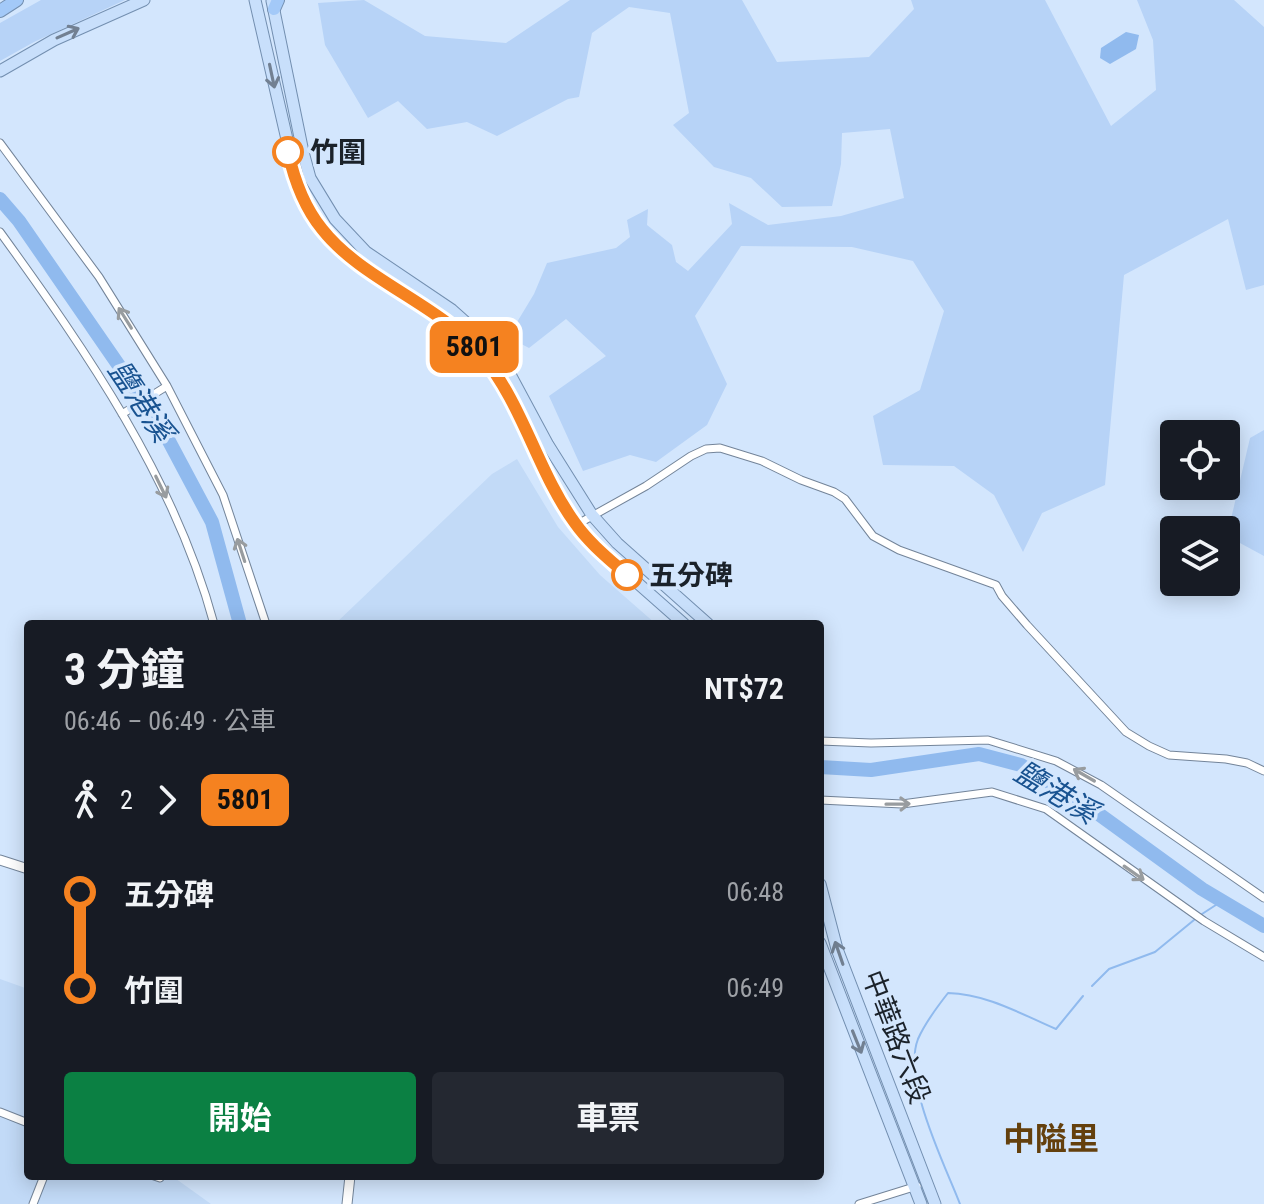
<!DOCTYPE html>
<html lang="zh-TW">
<head>
<meta charset="utf-8">
<style>
  body { margin:0; font-family:"Roboto Condensed","Noto Sans TC",sans-serif; background:#242831; color:#f1f3f6; height:100vh; display:flex; flex-direction:column; font-size:30px; white-space:nowrap }
  * { box-sizing:border-box; margin:0 }
  p { font-size:26px; color:#9ea1a6 }
  .icon { flex:none; width:44px; height:44px; fill:none; stroke:currentColor; stroke-width:2; stroke-linecap:round; stroke-linejoin:round }
  .map { position:relative; flex:1; overflow:hidden }
  .side { position:absolute; left:24px; top:620px; width:800px; height:560px; display:flex; flex-direction:column; background:#171b24; border-radius:8px; box-shadow:0 4px 20px #0003 }
  .side>* { flex:none }
  .badge { padding:0 16px; border-radius:12px; font-size:28px; line-height:52px }
  .fabs { position:absolute; left:1160px; top:420px; display:grid; gap:16px }
  .fabs a { display:grid; place-items:center; width:80px; height:80px; border-radius:8px; background:#171b24; box-shadow:0 4px 20px #0003; font-size:40px }
  .map>.badge { position:absolute; translate:-50% -50%; box-shadow:0 0 0 4px #fff }
  .legs { display:flex; align-items:center; gap:12px; height:88px; padding:0 40px; font-size:26px }
  .legs p { margin-inline-start:auto }
  .overview { display:flex; align-items:center; justify-content:space-between; height:136px; padding:0 40px }
  h1 { font-size:44px; font-weight:700; line-height:60px }
  .cta { display:flex; gap:16px; margin-top:auto; padding:16px 40px }
  .cta a { flex:1; height:92px; border-radius:8px; background:#0b8043; color:#fff; font-size:32px; font-weight:700; line-height:92px; text-align:center }
  .cta a+a { background:#242831; color:#f1f3f6 }
  ul { padding:0 40px; list-style:none }
  li { display:flex; align-items:center; gap:28px; height:96px; font-size:30px }
  li i { display:grid; place-items:center; width:12px; height:100%; margin:0 10px; background:currentColor }
  li i::after { content:''; width:20px; height:20px; margin:-10px; border:6px solid; border-radius:50%; background:#171b24 }
  li p { margin-inline-start:auto }
  li:first-child i { background:linear-gradient(#0000 50%,currentColor 0) }
  li:last-child i { background:linear-gradient(currentColor 50%,#0000 0) }
  .map>svg:first-child { display:block }
</style>
</head>
<body>
<div class="map">
<svg width="1264" height="1204" viewBox="0 0 1264 1204">
  <rect width="100%" height="100%" fill="#d3e6fd"/>
  <path fill="#c2daf7" d="M517,459L558,527L600,575L656,624H335L492,474Z
    M0,979L28,989V1176H172L211,1204H0Z"/>
  <path fill="#b7d3f7" d="M41,0H125L34,42L0,61V23Z
    M364,0L425,36L506,43L570,0H742L777,62L869,57L914,9L911,0H1045L1111,126L1156,90L1153,40L1137,0H1234L1264,27V285L1246,290L1228,219L1124,275L1105,485L1042,513L1023,552L994,495L954,466L883,465L873,416L920,390L944,311L913,261L852,247L741,246L695,316L727,384L707,425L656,462L630,455L583,471L549,396L606,356L566,319L529,348L508,337L534,294L547,263L616,248L630,237L627,220L648,209L647,225L672,245L676,262L688,271L732,224L729,203L768,225L841,216L904,198L890,129L842,133L841,164L832,206L782,207L751,178L714,167L673,125L689,113L670,13L629,7L592,33L579,97L568,99L497,136L467,122L427,129L398,101L368,118L325,45L318,3Z
    M1264,430V556L1227,536L1250,438Z"/>
  <path fill="#90baee" d="M1126,32L1139,35L1136,49L1110,64L1100,58L1101,48Z"/>
  <g fill="none" stroke-linecap="round" stroke-linejoin="round">
    <path stroke="#90baee" stroke-width="2" d="M1202,914L1222,901
      M1092,986L1109,969L1155,952L1194,920
      M960,1204C945,1165 902,1080 918,1039C925,1023 937,1007 948,993C987,994 1021,1014 1056,1029L1083,996"/>
    <path stroke="#90baee" stroke-width="14" d="M0,199L19,221L162,428L212,522L240,624
      M820,767L871,770L979,754L1021,765L1089,807L1202,889L1264,926"/>
    <g stroke="#738499" stroke-width="9">
      <path id="minor" d="M0,143L99,277L167,386L223,495L266,624
        M0,232C87,352 175,479 214,624
        M122,414L167,386
        M576,525L646,486L691,456L706,449L720,448L762,461L801,480L834,492L845,499L873,536L899,550L996,585L1002,596L1027,625L1126,732L1149,746L1169,755L1226,759L1247,763L1264,771
        M820,741L871,743L988,740L1056,761L1101,785L1264,898
        M820,800L902,804L992,792L1046,809L1204,921L1264,957
        M0,1112L28,1123
        M154,1176L160,1178
        M33,1204L44,1176
        M859,1204L917,1186"/>
    </g>
    <g stroke="#738499" stroke-width="11">
      <path id="tertiary" d="M0,860L28,869
        M347,1204L350,1176"/>
    </g>
    <g stroke="#738fb0" stroke-width="13">
      <path id="primary" d="M255,0L297,183L322,229L359,262L445,322L481,354L509,397L550,480L576,525L607,556L684,624
        M272,1L303,152L310,178L335,219L366,252L452,310L489,343L505,365L548,445L592,515L617,543L708,624
        M0,71L54,40L144,0
        M820,884L837,949L935,1204
        M820,943L921,1204"/>
    </g>
    <g stroke="#738fb0" stroke-width="14">
      <path id="motorway" d="M274,9L278,0
        M0,11L17,0"/>
    </g>
    <use href="#minor" stroke="#fff" stroke-width="7"/>
    <use href="#tertiary" stroke="#fff" stroke-width="9"/>
    <use href="#primary" stroke="#c8dffb" stroke-width="11"/>
    <use href="#motorway" stroke="#a3c9f8" stroke-width="12"/>
  </g>
  <defs><path id="oneway-shaft" d="M-6 0H5M1.5-3L5.5 0L1.5 3" fill="none" stroke-width="1.6" stroke-linecap="round" stroke-linejoin="round" transform="scale(2)"/></defs>
  <g stroke="#728092">
    <use href="#oneway-shaft" transform="translate(68 33) rotate(-24)"/>
    <use href="#oneway-shaft" transform="translate(272 76) rotate(78)"/>
    <use href="#oneway-shaft" transform="translate(839 953) rotate(-109)"/>
    <use href="#oneway-shaft" transform="translate(857 1042) rotate(68)"/>
  </g>
  <g stroke="#989c9f">
    <use href="#oneway-shaft" transform="translate(125 318) rotate(-122)"/>
    <use href="#oneway-shaft" transform="translate(161 487) rotate(64)"/>
    <use href="#oneway-shaft" transform="translate(241 550) rotate(-108)"/>
    <use href="#oneway-shaft" transform="translate(1084 775) rotate(-150)"/>
    <use href="#oneway-shaft" transform="translate(898 804) rotate(-1)"/>
    <use href="#oneway-shaft" transform="translate(1134 873) rotate(35)"/>
  </g>
  <g fill="none" stroke-linecap="round" stroke-linejoin="round">
    <g stroke="#fff" stroke-width="18">
      <path id="line-1" d="M288,152C294,179 304,207 322,229C362,280 437,303 480,353C523,403 537,471 575,523C589,543 609,559 627,575"/>
    </g>
    <use href="#line-1" stroke="#f58220" stroke-width="12"/>
  </g>
  <g fill="#fff" stroke="#f58220" stroke-width="4">
    <circle cx="288" cy="152" r="14"/>
    <circle cx="627" cy="575" r="14"/>
  </g>
  <g text-anchor="middle" dominant-baseline="central" stroke-width="7" stroke-linejoin="round" paint-order="stroke">
    <g font-size="28" font-weight="bold" fill="#1b222a" stroke="#d3e6fd" text-anchor="start">
      <text x="310" y="152">竹圍</text>
      <text x="649" y="575">五分碑</text>
    </g>
    <g font-size="28" fill="#1b222a" stroke="#d3e6fd">
      <text transform="translate(896 1037) rotate(69)">中華路六段</text>
    </g>
    <g font-size="30" font-style="italic" fill="#195391" stroke="#d3e6fd">
      <text transform="translate(141 401) rotate(56)">鹽港溪</text>
      <text transform="translate(1056 792) rotate(31)">鹽港溪</text>
    </g>
    <g font-size="32" font-weight="bold" fill="#64400d" stroke="#d3e6fd">
      <text x="1051" y="1139">中隘里</text>
    </g>
  </g>
</svg>
<div class="fabs">
<a><svg class="icon" aria-label="locate" viewBox="0 0 24 24"><circle cx="12" cy="12" r="6"/><path d="M12 2v4M12 18v4M2 12h4M18 12h4"/></svg></a>
<a><svg class="icon" aria-label="layers" viewBox="0 0 24 24"><path d="M12 4l9 5-9 5-9-5zM3 14l9 5 9-5"/></svg></a>
</div>
<b class="badge" style="left:474px;top:347px;background:#f58220;color:#111">5801</b>
<section class="side">
<div class="overview"><div><h1>3 分鐘</h1><p>06:46 – 06:49 · 公車</p></div><b>NT$72</b></div>
<div class="legs"><svg class="icon" aria-label="walk" viewBox="0 0 24 24"><circle cx="13" cy="4" r="2"/><path d="M13 8l-2 6 4 7M11 14l-3 7M7 12l3-4h3l4 4"/></svg>2<svg class="icon" aria-label="forward" viewBox="0 0 24 24"><path d="M9 5l7 7-7 7"/></svg><b class="badge" style="background:#f58220;color:#111">5801</b></div>
<ul>
<li><i style="color:#f58220"></i><b>五分碑</b><p>06:48</p></li>
<li><i style="color:#f58220"></i><b>竹圍</b><p>06:49</p></li>
</ul>
<div class="cta"><a>開始</a><a>車票</a></div>
</section>
</div>
</body>
</html>
